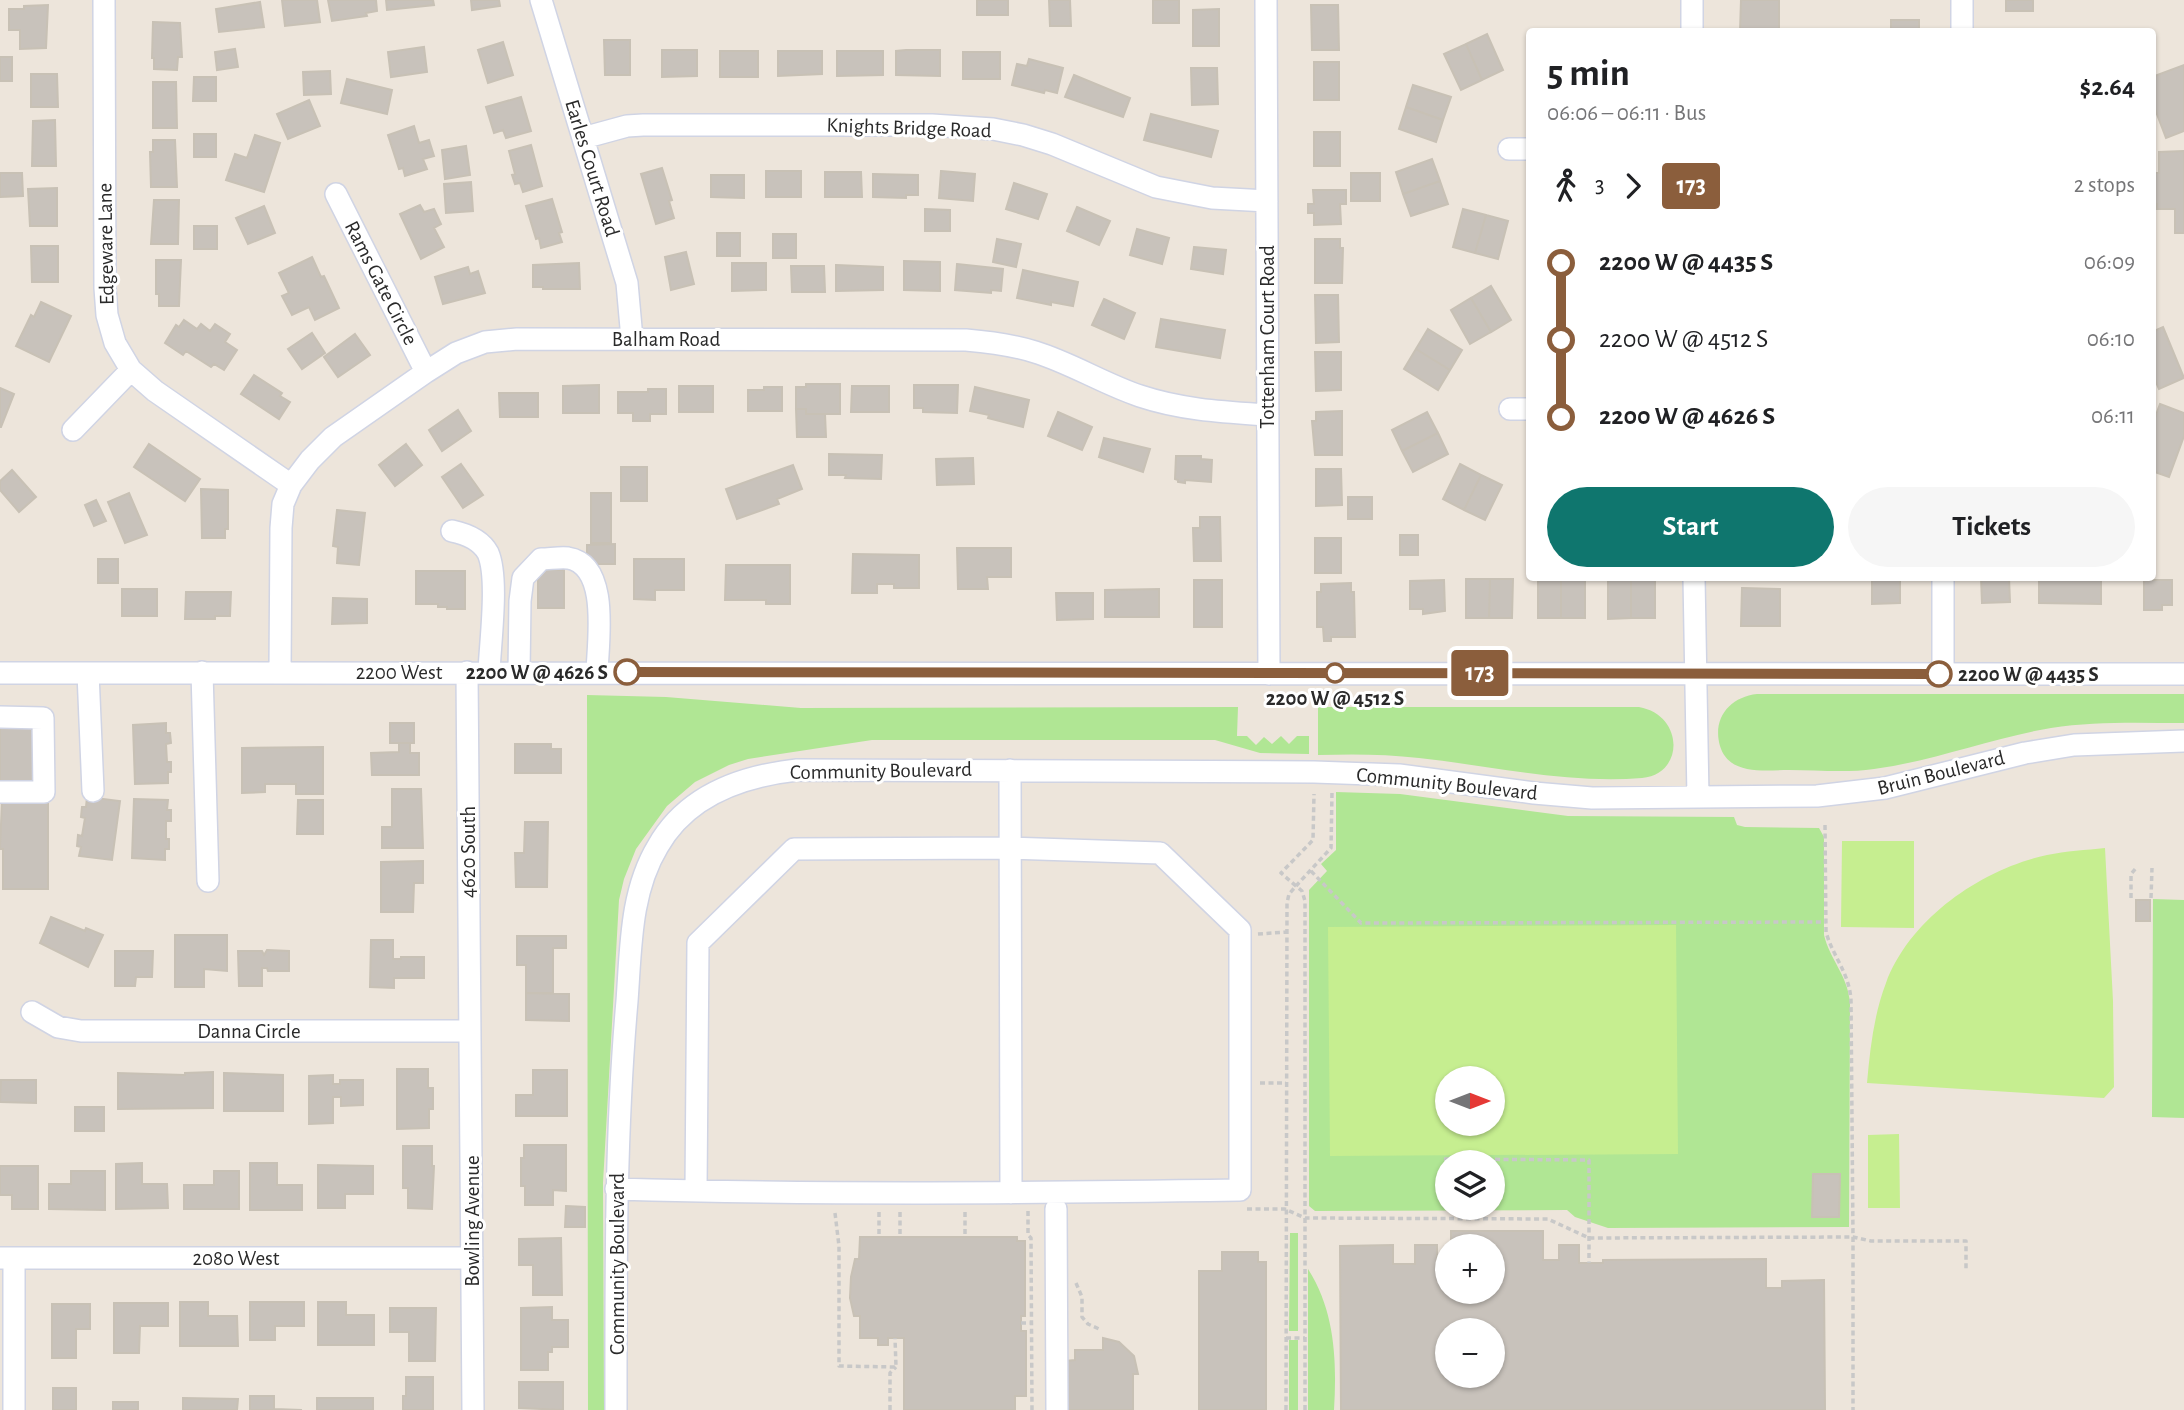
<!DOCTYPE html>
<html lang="en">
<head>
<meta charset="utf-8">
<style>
  body { margin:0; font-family:"Alegreya Sans",sans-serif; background:#f6f6f6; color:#202124; height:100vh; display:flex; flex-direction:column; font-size:26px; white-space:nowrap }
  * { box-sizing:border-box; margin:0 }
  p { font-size:23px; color:#757577 }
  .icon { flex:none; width:38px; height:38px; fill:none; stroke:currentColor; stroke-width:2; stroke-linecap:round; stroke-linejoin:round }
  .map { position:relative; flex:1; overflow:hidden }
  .panel { position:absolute; left:1526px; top:28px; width:630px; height:553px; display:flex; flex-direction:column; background:#fff; border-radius:7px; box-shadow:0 2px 5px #0004 }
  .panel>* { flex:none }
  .badge { padding:0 14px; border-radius:5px; font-size:24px; line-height:46px }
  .needle { width:46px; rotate:90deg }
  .fabs { position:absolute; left:1435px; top:1066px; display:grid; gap:14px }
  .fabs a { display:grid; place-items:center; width:70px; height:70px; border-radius:50%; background:#fff; box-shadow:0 2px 5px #0004; font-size:35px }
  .map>.badge { position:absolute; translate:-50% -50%; box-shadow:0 0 0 4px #fff }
  .legs { display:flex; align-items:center; gap:10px; height:77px; padding:0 21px; font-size:23px }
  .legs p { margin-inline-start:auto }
  .headline { display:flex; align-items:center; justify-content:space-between; height:119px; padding:0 21px }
  h1 { font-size:38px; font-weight:600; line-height:52px }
  .cta { display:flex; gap:14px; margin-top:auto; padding:14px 21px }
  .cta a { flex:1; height:80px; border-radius:42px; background:#0f766e; color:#fff; font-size:28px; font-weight:600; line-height:80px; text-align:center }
  .cta a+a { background:#f6f6f6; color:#202124 }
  ul { padding:0 21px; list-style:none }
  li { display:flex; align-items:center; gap:24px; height:77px; font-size:26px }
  li i { display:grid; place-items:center; width:10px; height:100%; margin:0 9px; background:currentColor }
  li i::after { content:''; width:18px; height:18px; margin:-9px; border:5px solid; border-radius:50%; background:#fff }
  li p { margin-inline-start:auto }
  li:first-child i { background:linear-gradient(#0000 50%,currentColor 0) }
  li:last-child i { background:linear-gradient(currentColor 50%,#0000 0) }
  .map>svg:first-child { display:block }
</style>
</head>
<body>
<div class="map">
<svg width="2184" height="1410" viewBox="0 0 2184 1410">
  <rect width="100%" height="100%" fill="#ede5db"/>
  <path fill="#b0e694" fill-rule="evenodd" d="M1757,694H2184V723C2139,723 2095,721 2051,728C1991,738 1934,761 1874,769C1847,773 1817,770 1789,770C1765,770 1729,776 1720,746C1712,718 1730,697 1757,694Z
    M587,695L666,697L801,708L1238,707L1237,736H1247L1256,745L1264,737L1272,744L1281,736L1289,744L1297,736H1309V754L1260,753L1215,740H872L748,759L729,765L695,782L667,806L636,849L624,879L619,900L603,1183L604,1410H588Z
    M1318,707H1639C1684,715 1685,774 1642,778C1567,784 1493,766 1419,758C1386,754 1352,754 1318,755Z
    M1336,792L1400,794L1568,816L1734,817L1737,825L1745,827L1819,828L1824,837V935C1830,960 1847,974 1850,1002L1849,1227L1608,1228L1575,1217L1567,1210L1315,1211L1309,1206V890L1327,871L1321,864L1336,850ZM1447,1078H1493V1124H1447ZM1447,1162H1493V1208H1447Z
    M2153,899L2184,900V1118L2152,1117Z
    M1290,1233H1298V1331H1289Z
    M1308,1269C1335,1311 1337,1361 1334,1410H1308Z
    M1289,1340H1298V1410H1289Z"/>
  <path fill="#c6ee90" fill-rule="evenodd" d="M1842,841H1914V928L1841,927Z
    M2105,848L2113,1001L2114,1087L2104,1098L1867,1083C1870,1049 1874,1014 1886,983C1910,918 1982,869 2047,855C2066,851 2086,850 2105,848Z
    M1676,925L1678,1154L1330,1156L1328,927ZM1447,1078H1493V1124H1447Z
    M1899,1134L1900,1208H1868V1135Z"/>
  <path fill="#c8c2bb" stroke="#c8c1b5" stroke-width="2" fill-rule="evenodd" d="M282,0H317L320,22L285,26Z
    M328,0H376L377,11L366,13L367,16L332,21Z
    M386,0H433L434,5L387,10Z
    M471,0H499L500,6L472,10Z
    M977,0H1008V15H977Z
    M1049,0H1070L1071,26H1050Z
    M1153,0H1179V23H1153Z
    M1741,0H1779V32H1740Z
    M2006,0H2033V11H2006Z
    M260,2L264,27L219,32L216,9Z
    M48,5L46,48L20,49V30H9V9H24V6Z
    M1311,5H1338L1339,50H1312Z
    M1219,9V46H1193V10Z
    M1891,20H1919V32H1891Z
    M153,22L180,23L182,57H178L177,70L154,69V58H152Z
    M1487,34L1503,70L1482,80L1466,44Z
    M604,40H630V75H605Z
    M503,42L513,75L488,83L478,50Z
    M1466,44L1482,80L1461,90L1444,54Z
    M424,47L427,72L391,77L388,52Z
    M235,49L238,67L217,70L215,52Z
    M662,50H697V76L662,77Z
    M906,50H940V76L896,75V51Z
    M720,51H758V77H720Z
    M778,51H822V74L778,76Z
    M837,51H883V75L837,76Z
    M963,52H1000V79H963Z
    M0,57H12V81H0Z
    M1029,59L1063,68L1057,93L1045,90L1044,93L1012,85L1017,64L1027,66Z
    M1314,62H1339V100H1314Z
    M2184,65V131L2166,138L2152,101V77Z
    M1191,68H1217L1218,104L1192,105Z
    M330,71L331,94L304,95L303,72Z
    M31,74H57L58,107H31Z
    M1074,75L1130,98L1123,117L1065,97Z
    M194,77H216V101H193Z
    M347,79L392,90L387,114L341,103Z
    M153,82H176L177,128H153Z
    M1413,85L1451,97L1443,120L1406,107Z
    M521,97L531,131L506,138L503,130L494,133L486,107Z
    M309,100L320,126L288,139L277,114Z
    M1406,107L1443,120L1436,142L1399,129Z
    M1151,114L1218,131L1211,157L1144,140Z
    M55,120L56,166H32L33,121Z
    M414,126L419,143L429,140L434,156L423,159L427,169L405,176L403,168L399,169L388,135Z
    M1314,132H1340V166H1314Z
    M194,134H216V157H194Z
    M255,135L280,143L264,192L226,180L235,154L247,158Z
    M153,140H175L177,187H151L150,152H153Z
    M531,145L542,186L523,192L520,183L515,184L512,175L515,174L509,151Z
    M466,146L470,175L445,179L442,150Z
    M2184,151V233H2175V209H2157V204H2154V173H2159V152Z
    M1432,159L1440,181L1403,194L1396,172Z
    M662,168L672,200L669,201L674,218L656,224L641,174Z
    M766,171H801V197H766Z
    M941,171L975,174L973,201L939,198Z
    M825,172H861L862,197H825Z
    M0,173H22L23,196L0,197Z
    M1351,173H1380V201H1351Z
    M873,174L918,175V195H906V198L873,197Z
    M711,175H744V198L711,197Z
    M1440,181L1448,204L1411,216L1403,194Z
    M471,182L473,211L446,213L444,184Z
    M1014,183L1047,194L1038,219L1006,209Z
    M57,188V226H30L28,189Z
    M1313,190H1346V204H1340L1341,224L1314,225V213H1308V204H1314Z
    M552,199L562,232L559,233L562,242L541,248L539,238L536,239L526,206Z
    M154,200H179L178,244H151Z
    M420,205L424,212L434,209L441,224L434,228L444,247L421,259L400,214Z
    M264,206L275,233L248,244L236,218Z
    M1077,207L1110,221L1099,245L1067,231Z
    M925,209L950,210V231H925Z
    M1463,209L1486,215L1475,253L1453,247Z
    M1486,215L1508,221L1498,259L1475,253Z
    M194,226H217V249H194Z
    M1137,229L1169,238L1162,264L1130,255Z
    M717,233H740V256H717Z
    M773,234H796V258H773Z
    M997,239L1021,244L1016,267L993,262Z
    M1315,239H1340V248H1343L1342,283H1315Z
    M31,246H58V282H32Z
    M1194,247L1226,250L1223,274L1191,269Z
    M686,252L694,284L671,290L665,257Z
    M312,257L321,277L324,276L339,308L315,320L309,307L292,315L282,296L289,293L279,273Z
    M156,260H181L179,306H159V294H156Z
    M904,261L940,262V291L904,290Z
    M579,263L580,289H543V287H533V265Z
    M732,263H766V290L732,291Z
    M957,264L1003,269L1001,291L991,290V293L955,290Z
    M836,265L883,267V290L836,291Z
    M791,266H824L825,292H792Z
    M468,267L470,274L478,271L485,293L443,304L435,277Z
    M1023,270L1078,282L1073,306L1051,302V305L1017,298Z
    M1491,286L1511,320L1491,332L1471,298Z
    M1315,295H1338L1339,342L1316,343Z
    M1471,298L1491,332L1470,344L1451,310Z
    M1104,299L1135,313L1124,339L1092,325Z
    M41,302L71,316L49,362L16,346L31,315L34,317Z
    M1161,319L1225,330L1220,358L1156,347Z
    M184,320L197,329L201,324L210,331L215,324L230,334L225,342L237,350L224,370L214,364L211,367L186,351L183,355L165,343L176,325L179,327Z
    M2163,327L2184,378L2159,389L2152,373V332Z
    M1428,329L1462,350L1450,370L1416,349Z
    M312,333L325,353L302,369L288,349Z
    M355,334L370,355L338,377L324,357Z
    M1416,349L1450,370L1438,390L1404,369Z
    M1315,352H1341V390L1316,391Z
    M254,375L282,393L280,396L290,402L279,419L241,394Z
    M806,384H840V414H806V409H796V387H806Z
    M599,385V413H563V386Z
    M914,385H958L957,413L923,412V408H914Z
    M679,386H713V412H679Z
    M852,386H889V412H851Z
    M764,387H782V411H748V390H764Z
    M975,387L1029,400L1023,427L988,418L989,415L970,411Z
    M0,388L14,394L1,427H0Z
    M648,389H666V414H650V421H633V413H618V392H648Z
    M499,393H538V417H500Z
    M2160,404L2184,413V436L2169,477L2152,471V426Z
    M796,409H806V414H825L826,437H797Z
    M458,410L471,431L442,451L429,430Z
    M1342,411V455H1315L1312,421H1316V412Z
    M1058,412L1092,427L1082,450L1048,436Z
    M1427,412L1438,433L1402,451L1392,430Z
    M1438,433L1448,454L1413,472L1402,451Z
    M1104,438L1150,449L1143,472L1099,457Z
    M149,444L200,479L185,501L134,467Z
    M406,444L422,465L395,486L379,465Z
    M829,454L882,455L881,479L845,478L846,475H829Z
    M1176,456H1201V459L1212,460L1211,482L1185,480V483L1178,482V480L1175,479Z
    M973,458L974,484L937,485L936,459Z
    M461,464L483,495L463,508L442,477Z
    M1460,464L1481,475L1464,510L1443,499Z
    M793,465L802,489L777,499L779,504L737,519L726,489Z
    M621,467H647V501H621Z
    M1316,469H1341L1342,505L1316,506Z
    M12,470L36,497L19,512L0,490V481Z
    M1481,475L1502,485L1485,520L1464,510Z
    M201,489L228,490V529H225V538H202Z
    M129,493L147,535L125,543L108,502Z
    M591,493H611V543H591Z
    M1348,497H1372V519H1348Z
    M96,500L106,521L94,526L85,505Z
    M337,510L365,513L359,565L337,563L338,547L333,546Z
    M1200,517H1220L1221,561H1194L1193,528H1200Z
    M1400,535H1418V555H1400Z
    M1315,538H1341V573H1315Z
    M615,544V564H587V545Z
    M957,548H1011V577H987L988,589H958Z
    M853,554L919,555V588H894V584H877V593H852Z
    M98,559H118V583H98Z
    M634,559H684V590H655V600L634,599Z
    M726,565H790V604H766V600H725Z
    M538,570H564V608H538Z
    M416,571H465V609H447V607H438V604H416Z
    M1872,578H1900V603L1872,604Z
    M1981,578H2009L2010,602L1982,603Z
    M2039,578H2101V604L2039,603Z
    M1466,579H1490L1489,618H1466Z
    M1490,579H1513L1512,618H1489Z
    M1538,579H1561V618H1538Z
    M1561,579H1585V618H1561Z
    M1631,579H1655V618H1631Z
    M1631,579V618L1608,619V580Z
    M1194,580H1222V627H1194Z
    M1444,580L1445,611L1423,614V609H1410V581Z
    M2144,580H2172V605H2162V610H2144Z
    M1351,583V592H1354L1355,637H1331V641H1324L1323,627H1317V592H1321V584Z
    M1742,588L1780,589V626H1741Z
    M122,589H157V616H122Z
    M1159,589V617H1105V590Z
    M186,592H231L230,616H215V619H185Z
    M1056,593H1093V619L1057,620Z
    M333,598L367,599V623L332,624Z
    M166,723V733H170L171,743L166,744L167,762H171V772H168V783L135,784L133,725Z
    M390,723H414V743H390Z
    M0,728H40V782H0Z
    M399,743H410V753H419V775H372L371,753L399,752Z
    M515,744H551V749H561V773H515Z
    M323,747V794H296V784H265V792L242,793V748Z
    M392,789H421L423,848H382V827H392Z
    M87,797L120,801L112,860L79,856L81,847L77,846L78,835L82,836L85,818L81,817L82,807H86Z
    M134,799L168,800L167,810H171V821H166V839H169V849H165V860L132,858Z
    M2,800H48V889H3V849H0Z
    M298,800H323V834H297Z
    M525,822H548L547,887H516L515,853H524Z
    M423,861V883H414L413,912H381V862Z
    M2136,900H2150V921H2136Z
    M51,917L85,931L86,928L103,935L88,967L40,943Z
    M175,935H227V971L204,969V987H175Z
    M517,936H566V948H553V993H526V965H517Z
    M371,940H393V959H401V957H424V978H394V988L370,987Z
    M267,950L289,951V971H268L267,968H262V986H239L238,951H262L264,955Z
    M115,951H153L152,977H136L135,986H115Z
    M526,993L569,994V1021L526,1020Z
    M397,1069H428V1088H433V1109H429V1128L397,1129Z
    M533,1070H567V1116H516V1095H533Z
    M213,1072V1108L118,1109V1073L185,1075V1073Z
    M224,1073L283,1075V1111H224Z
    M333,1075V1084H340V1080H363V1105L341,1106V1097H333V1123L309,1124V1076Z
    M1,1080H36V1103L0,1102Z
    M75,1107H104V1131H75Z
    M524,1145H566V1191L553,1190V1205H525V1186H521V1158H524Z
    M403,1146H432V1166H434L432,1209L408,1208V1188H403Z
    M142,1163V1184H167L168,1208L116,1209V1164Z
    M250,1163H277V1185H302V1210H250Z
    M318,1165L373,1166V1194H345V1208H318Z
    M0,1166H38V1209H12V1195H0Z
    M71,1171H105V1210L49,1209V1184H71Z
    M214,1171H239V1209H184V1185H214Z
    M1813,1174H1840L1839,1217H1812Z
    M566,1206L585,1207V1227H565Z
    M1451,1231H1543V1260H1559V1245H1579V1263H1603V1260L1766,1259V1288H1782V1281L1824,1280L1825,1410H1341L1340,1246L1393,1245V1264H1415V1245H1437V1260L1447,1259V1292H1493V1246H1451ZM1447,1330H1493V1376H1447Z
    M860,1237H1017V1241H1025V1316H1021V1331H1026V1396H1015V1410H904V1338H888V1345H878V1338H860V1316H854L850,1298L851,1277L855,1259H859Z
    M561,1238L562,1295H533V1265H519V1239Z
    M1222,1252H1258V1262H1266V1410H1199V1271H1222Z
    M180,1302H208V1316H237L238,1346H180Z
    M250,1302H304V1326H275V1340H250Z
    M318,1302H346V1315H374V1345H318Z
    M114,1303H168V1326H140L139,1353H114Z
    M52,1304H90V1329H76V1358H52Z
    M552,1307V1320H568V1347H552V1352H548V1370H521V1308Z
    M390,1308H436L435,1361H409V1332H390Z
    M1103,1338L1119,1342L1134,1356L1138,1374H1133V1410H1066V1361L1075,1360V1350H1103Z
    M406,1377H433V1410H403V1396H406Z
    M519,1382H563V1410L519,1408Z
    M53,1388H76V1410H53Z
    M250,1396H274V1409L302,1410H250Z
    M183,1398L238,1399L237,1410H183Z
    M317,1398H373V1410H317Z
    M113,1402H138V1410H113Z"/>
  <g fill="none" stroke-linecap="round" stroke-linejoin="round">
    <g stroke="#d0d4e4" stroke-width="24">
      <path id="minor" d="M104,0L105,288L107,315L115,343L131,370L155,391L291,485
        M541,0L627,283L632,339
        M1266,0L1269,674
        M1692,0V32
        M1962,0V32
        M583,138L627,126L643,125H932L993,129L1023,135L1052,144L1156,187L1212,198L1267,201
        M1509,149H1530
        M336,194L426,372
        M1510,409H1530
        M73,430L131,370
        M452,531C466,534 481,540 488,553C499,578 490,643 489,672
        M1694,578L1698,797
        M1943,578V674
        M280,671L281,528L283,504L291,485L310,460L333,437L426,372L456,353L485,342L517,339L966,340C989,342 1013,345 1035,352C1071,363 1104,384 1140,396C1182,410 1224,412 1268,415
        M202,672L208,881
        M467,672L473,1410
        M519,672L520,601L523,578L541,559C549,559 560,557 568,558C610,565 598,641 597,672
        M0,673L2184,674
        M88,673L93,791
        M0,717L43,718L44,792H0
        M1010,770L1011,1193
        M32,1012L58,1027L81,1031H470
        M616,1189C824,1195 1032,1193 1240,1190V930L1160,853L1010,848L794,849L698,943L696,1191
        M1056,1209L1057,1410
        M0,1258H472
        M14,1258V1410
        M616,1410C616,1273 615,1137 627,1001C631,948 630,892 658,846C687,795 742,776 797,770L1314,772L1399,775L1534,793L1592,798L1817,796L1885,788L2025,753L2074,745L2184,741"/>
    </g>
    <path stroke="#c8c8c8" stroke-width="3.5" stroke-dasharray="5 3.5" stroke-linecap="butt" d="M1825,825L1826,932C1833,957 1849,972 1851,1000L1853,1237L1871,1241H1966V1271
      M1311,871L1361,923L1826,922
      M2131,898V874L2136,868
      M2151,898L2152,868
      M1258,934L1287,932
      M1260,1083H1286
      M1444,1159L1589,1160V1263
      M1247,1209H1285L1305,1218L1548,1219L1589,1238L1853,1237V1410
      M1028,1211V1235L1031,1238L1032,1410
      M879,1212V1237
      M900,1212V1237
      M965,1212V1237
      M835,1213L839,1246V1366L896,1367L895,1338
      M1076,1283L1082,1297V1317L1088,1324L1099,1329
      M1021,1323H1033
      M1286,1338H1305
      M890,1410V1373L896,1367
      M1286,1410L1287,903L1289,894L1296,886L1281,873L1313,840L1314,794
      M1305,1410V901L1302,891L1296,886L1331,848L1332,792"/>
    <use href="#minor" stroke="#fff" stroke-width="21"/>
  </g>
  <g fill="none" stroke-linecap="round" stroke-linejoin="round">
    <g stroke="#fff" stroke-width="16">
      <path id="line-1" d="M627,672L1939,674"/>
    </g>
    <use href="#line-1" stroke="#8b5e3c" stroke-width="10"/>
  </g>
  <g fill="#fff" stroke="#8b5e3c" stroke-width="3.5">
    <circle cx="627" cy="672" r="12"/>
    <circle cx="1335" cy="673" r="9"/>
    <circle cx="1939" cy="674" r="12"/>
  </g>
  <g text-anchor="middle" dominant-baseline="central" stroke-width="6" stroke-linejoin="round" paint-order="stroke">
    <g font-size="21" fill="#2a2a2a" stroke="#fff">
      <text transform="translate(909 128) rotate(2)">Knights Bridge Road</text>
      <text transform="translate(592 168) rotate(73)">Earles Court Road</text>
      <text transform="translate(106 244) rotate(-91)">Edgeware Lane</text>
      <text transform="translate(381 283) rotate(63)">Rams Gate Circle</text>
      <text transform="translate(1267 337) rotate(-90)">Tottenham Court Road</text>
      <text x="666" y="339">Balham Road</text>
      <text x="399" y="672">2200 West</text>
      <text transform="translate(881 771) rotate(-1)">Community Boulevard</text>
      <text transform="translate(1941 773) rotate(-14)">Bruin Boulevard</text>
      <text transform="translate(1447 784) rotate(6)">Community Boulevard</text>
      <text transform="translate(468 852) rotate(-90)">4620 South</text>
      <text x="249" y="1031">Danna Circle</text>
      <text transform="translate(472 1221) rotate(-90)">Bowling Avenue</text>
      <text x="236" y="1258">2080 West</text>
      <text transform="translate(617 1264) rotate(-90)">Community Boulevard</text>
    </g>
    <g font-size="21" font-weight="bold" fill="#2a2a2a" stroke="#fff" text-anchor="end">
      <text x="608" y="672">2200 W @ 4626 S</text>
      <text x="1958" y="674" text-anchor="start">2200 W @ 4435 S</text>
      <text x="1335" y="698" text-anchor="middle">2200 W @ 4512 S</text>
    </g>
  </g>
</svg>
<div class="fabs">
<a><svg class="needle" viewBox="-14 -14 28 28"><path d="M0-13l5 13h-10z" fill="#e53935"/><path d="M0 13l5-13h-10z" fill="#757577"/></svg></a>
<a><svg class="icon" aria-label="layers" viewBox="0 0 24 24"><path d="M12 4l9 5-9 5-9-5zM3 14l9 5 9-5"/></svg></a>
<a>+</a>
<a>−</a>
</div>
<b class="badge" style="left:1480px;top:673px;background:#8b5e3c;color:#fff">173</b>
<section class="panel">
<div class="headline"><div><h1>5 min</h1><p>06:06 – 06:11 · Bus</p></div><b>$2.64</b></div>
<div class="legs"><svg class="icon" aria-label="walk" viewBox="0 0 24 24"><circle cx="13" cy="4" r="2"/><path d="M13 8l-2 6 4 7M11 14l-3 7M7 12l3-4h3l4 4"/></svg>3<svg class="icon" aria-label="forward" viewBox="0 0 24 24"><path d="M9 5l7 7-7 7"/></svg><b class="badge" style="background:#8b5e3c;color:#fff">173</b><p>2 stops</p></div>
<ul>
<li><i style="color:#8b5e3c"></i><b>2200 W @ 4435 S</b><p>06:09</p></li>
<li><i style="color:#8b5e3c"></i><span>2200 W @ 4512 S</span><p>06:10</p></li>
<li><i style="color:#8b5e3c"></i><b>2200 W @ 4626 S</b><p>06:11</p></li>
</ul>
<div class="cta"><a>Start</a><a>Tickets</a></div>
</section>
</div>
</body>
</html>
